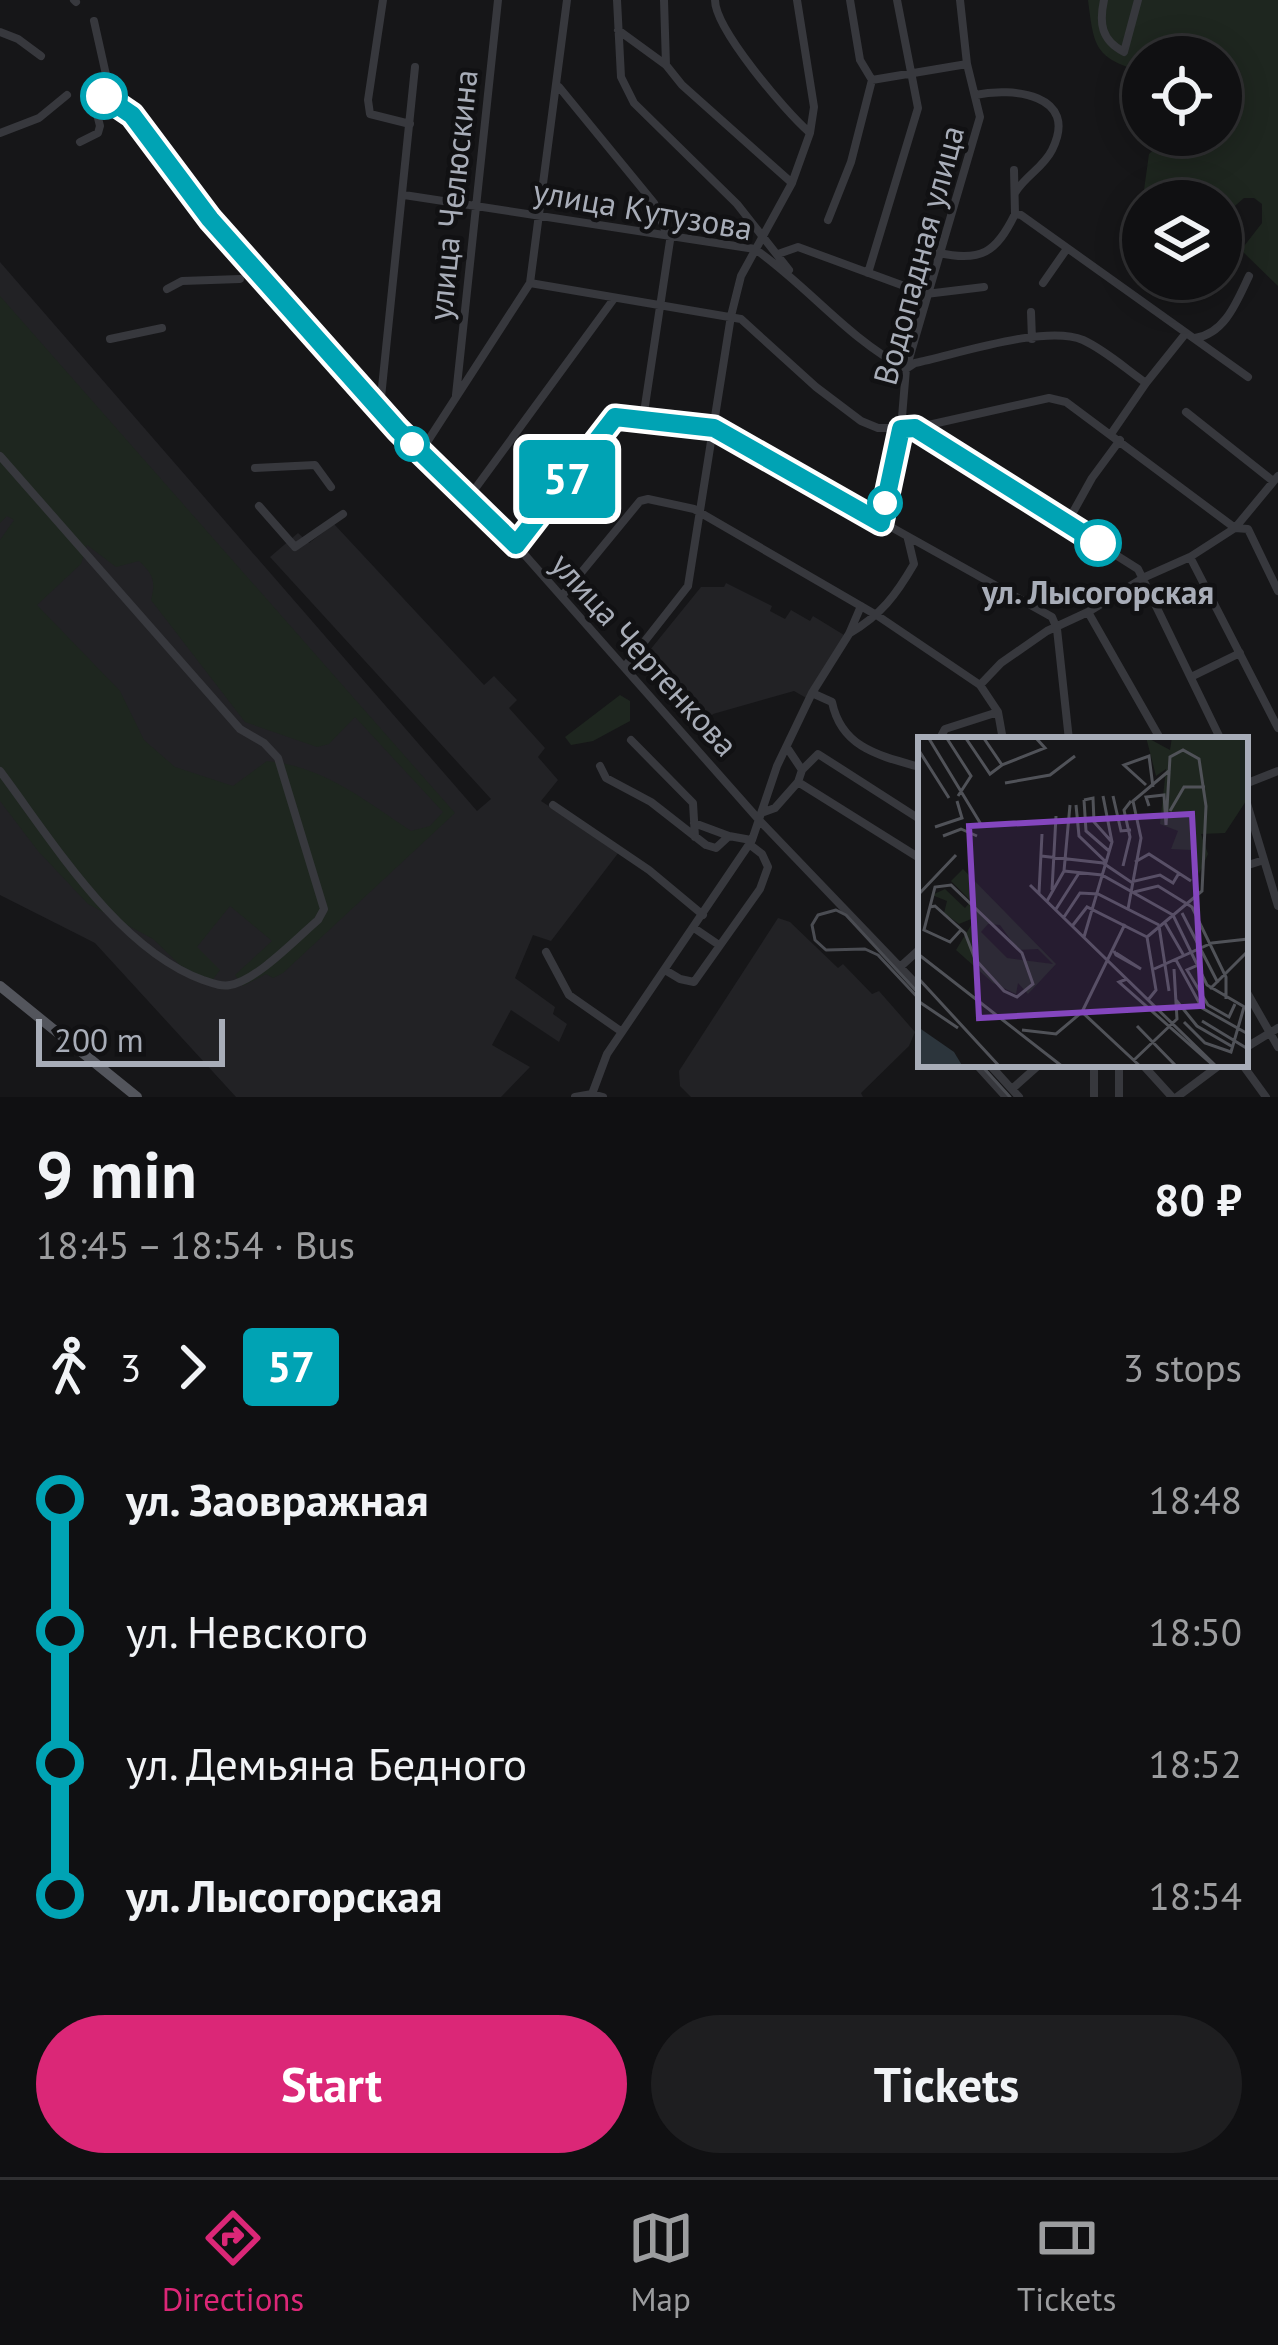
<!DOCTYPE html>
<html lang="en">
<head>
<meta charset="utf-8">
<style>
  body { margin:0; font-family:"PT Sans",sans-serif; background:#1e1e20; color:#f1f3f6; height:100vh; display:flex; flex-direction:column; font-size:45px; white-space:nowrap }
  * { box-sizing:border-box; margin:0 }
  p { font-size:39px; color:#9c9d9f }
  .icon { flex:none; width:66px; height:66px; fill:none; stroke:currentColor; stroke-width:2; stroke-linecap:round; stroke-linejoin:round }
  .map { position:relative; height:1097px; overflow:hidden }
  .panel { display:flex; flex-direction:column; background:#101012; flex:1 }
  .panel>* { flex:none }
  .badge { padding:0 24px; border-radius:9px; font-size:42px; line-height:78px }
  .buttons { position:absolute; left:1122px; top:36px; display:grid; gap:24px }
  .buttons a { display:grid; place-items:center; width:120px; height:120px; border-radius:50%; background:#101012; box-shadow:0 6px 30px #0003,0 0 0 3px #303032; font-size:60px }
  .scale { position:absolute; left:36px; bottom:30px; width:189px; box-sizing:border-box; padding-left:12px; border:6px solid #a8adb8; border-top:0; font-size:33px; line-height:42px; white-space:nowrap; color:#a8adb8; -webkit-text-stroke:9px #111113; paint-order:stroke }
  .map>.badge { position:absolute; translate:-50% -50%; box-shadow:0 0 0 6px #fff }
  .legs { display:flex; align-items:center; gap:18px; height:132px; padding:0 36px; font-size:39px }
  .legs p { margin-inline-start:auto }
  .headline { display:flex; align-items:center; justify-content:space-between; height:204px; padding:0 36px }
  h1 { font-size:66px; font-weight:700; line-height:90px }
  .button { display:flex; gap:24px; margin-top:auto; padding:24px 36px }
  .button a { flex:1; height:138px; border-radius:72px; background:#db2777; color:#fff; font-size:48px; font-weight:700; line-height:138px; text-align:center }
  .button a+a { background:#1e1e20; color:#f1f3f6 }
  ul { padding:0 36px; list-style:none }
  li { display:flex; align-items:center; gap:42px; height:132px; font-size:45px }
  li i { display:grid; place-items:center; width:18px; height:100%; margin:0 15px; background:currentColor }
  li i::after { content:''; width:30px; height:30px; margin:-15px; border:9px solid; border-radius:50%; background:#101012 }
  li p { margin-inline-start:auto }
  li:first-child i { background:linear-gradient(#0000 50%,currentColor 0) }
  li:last-child i { background:linear-gradient(currentColor 50%,#0000 0) }
  .tab-bar { display:flex; justify-content:space-around; align-items:center; height:168px; border-top:3px solid #303032; background:#101012; font-size:33px; color:#9c9d9f }
  .tab-bar a { display:grid; justify-items:center; gap:6px }
  .tab-bar .active { color:#db2777 }
  .map>svg:first-child { display:block }
</style>
</head>
<body>
<div class="map">
<svg width="1278" height="1097" viewBox="0 0 1278 1097">
  <rect width="100%" height="100%" fill="#161618"/>
  <path fill="#222225" d="M0,262L477,811L491,799L270,557L298,533L309,543L334,524L484,685L494,676L517,700L509,708L545,748L538,757L558,780L541,801L619,852L551,941L533,935L515,978L555,1007L553,1014L567,1024L559,1042L511,1010L492,1045L530,1067L501,1097H236L95,943L0,895Z
    M726,583L772,606L770,611L785,619L791,610L810,621L813,616L844,635L808,699L794,691L713,714L698,730L637,666L701,587H724Z
    M778,918L790,922L838,968L843,964L872,994L879,991L915,1032L909,1046L861,1093L863,1097H691L680,1086L679,1071Z"/>
  <path fill="#1e261f" fill-rule="evenodd" d="M1088,0H1278V286L1241,250L1262,223V204L1254,198H1244L1221,218V201H1178L1144,190L1149,154L1169,135H1221V57H1143V72C1095,58 1094,48 1088,0Z
    M0,296L455,813L283,973L273,978L266,974L243,986L235,975L272,941L230,906L197,947L220,970L211,982L180,965L153,939L88,904L38,851L0,801V540L14,520L7,516L0,523ZM87,545L116,567L139,561C153,574 156,581 151,600L245,722L317,747L329,744L355,717L443,812L430,826L411,831C366,801 323,766 267,761L233,786L175,767L144,740L120,691L37,605L81,564Z
    M620,695L630,701V721L593,741L571,745L565,737Z"/>
  <g fill="none" stroke-linecap="round" stroke-linejoin="round">
    <path stroke="#37383d" stroke-width="8" d="M74,0L76,2
      M383,0L368,100L370,114L410,124
      M617,0L621,77L634,103L737,204L789,270
      M664,0L666,65L682,85L792,183
      M715,0C715,29 785,111 809,132
      M850,0L860,60L872,80L967,64
      M1104,0C1099,23 1101,40 1124,52L1138,0
      M618,30L666,65
      M0,32L18,39L41,56
      M559,87L654,203L666,232
      M975,95C1012,87 1080,94 1052,150C1043,168 1025,176 1015,193
      M0,133L39,118L67,95
      M80,142L98,133L100,126L92,94L111,97L94,21
      M1014,170L1015,214
      M404,195L755,249C810,288 846,337 906,369L915,363C955,355 1045,324 1083,340C1105,350 1126,369 1146,383L1186,333
      M828,220L851,162L872,80
      M939,253C981,262 996,253 1015,214L1021,215L1248,377
      M778,254L798,247L926,294L984,287
      M868,273L918,108L897,0
      M530,283L741,319L816,387L861,421L878,428H915L1138,569L1221,740
      M1043,283L1066,250
      M167,289L182,281L240,279
      M1031,312L1032,339
      M1195,338C1225,334 1237,301 1249,276
      M110,339L162,328
      M331,354L398,430L516,545L760,821L921,989
      M456,395L498,0
      M380,407L415,67
      M1186,412L1273,481
      M643,419L671,234
      M915,428L1049,398L1066,402L1235,528L1248,529L1278,591
      M1111,434L1146,383
      M420,453L530,283L567,0
      M0,456L240,729L264,743L278,758L324,909L318,920C297,938 256,981 230,985C221,987 212,983 203,980C118,949 53,842 0,771
      M255,468L315,465L331,487
      M469,497L613,300
      M259,506L295,547L343,514
      M881,523L901,429L906,369L980,117L967,64L960,0
      M1067,523L1092,478L1120,440
      M516,545L615,417L714,428L1052,617L1057,629L1069,740
      M1190,557L1278,728
      M562,596L640,501L648,499L694,509L878,616L980,685L998,712L1003,740
      M1088,612L1161,740
      M850,633C881,615 896,595 914,564L908,539
      M626,665L688,586L731,316L741,276L792,183L810,133L814,107L797,0
      M1193,676L1240,653
      M980,685L1001,663L1047,631L1088,612L1145,577L1190,557L1235,528L1278,476
      M812,693L832,702C841,746 876,755 916,766L921,761
      M631,740L693,803L695,837
      M939,740L945,729L998,712
      M788,749L802,770L798,782L921,859
      M600,766L606,778L651,802L706,845L716,848L729,836L751,840
      M802,770L818,754L921,820
      M1245,784L1278,771
      M1245,797L1278,906
      M553,805L649,870L703,915
      M764,812L775,808L798,782
      M694,823L729,836
      M1245,866L1264,860
      M694,928L719,945
      M546,952L569,995L622,1032
      M900,967L921,948
      M665,970L680,979L694,982L760,889L768,867L762,854L749,844
      M1245,989L1278,1047
      M1245,1048L1278,1028
      M976,1064L1006,1097
      M989,1064L1019,1097
      M1094,1064V1097
      M1119,1064V1097
      M1142,1064L1172,1097
      M1242,1064L1266,1097
      M1012,1089L1040,1064
      M592,1094L607,1054L752,840L777,766L812,693L849,634L861,606
      M575,1097L592,1094L603,1097
      M1177,1097L1221,1064"/>
    <path stroke="#53555c" stroke-width="10" d="M0,986L137,1097"/>
    <path stroke="#4a4c52" stroke-width="3" d="M921,996L846,915L836,910L818,915L812,925L815,940L826,950L865,949L878,955L921,1001
      M980,1064L1010,1097"/>
  </g>
  <g fill="none" stroke-linecap="round" stroke-linejoin="round">
    <g stroke="#fff" stroke-width="27">
      <path id="line-1" d="M104,96L132,115L210,219L398,430L516,545L615,417L714,428L881,523L901,429L915,428L1098,543"/>
    </g>
    <use href="#line-1" stroke="#00a3b4" stroke-width="18"/>
  </g>
  <g fill="#fff" stroke="#00a3b4" stroke-width="6">
    <circle cx="104" cy="96" r="21"/>
    <circle cx="412" cy="444" r="15"/>
    <circle cx="885" cy="503" r="15"/>
    <circle cx="1098" cy="543" r="21"/>
  </g>
  <g text-anchor="middle" dominant-baseline="central" stroke-width="9" stroke-linejoin="round" paint-order="stroke">
    <g font-size="33" fill="#a8adb8" stroke="#111113">
      <text transform="translate(452 195) rotate(-84)">улица Челюскина</text>
      <text transform="translate(643 209) rotate(10)">улица Кутузова</text>
      <text transform="translate(918 255) rotate(-75)">Водопадная улица</text>
      <text transform="translate(645 654) rotate(48)">улица Чертенкова</text>
    </g>
    <g font-size="33" font-weight="bold" fill="#a8adb8" stroke="#111113">
      <text x="1098" y="591">ул. Лысогорская</text>
    </g>
  </g>
  <g transform="translate(918 737)">
    <rect width="330" height="330" fill="#161618"/>
    <path d="M228,0L252,13L254,0H330V61L307,96L283,97L290,117L281,137L273,113L253,112L260,94L242,87L248,32L238,39ZM45,132L138,227L110,257L100,246L98,257L75,246L38,213L58,180L41,187L26,176L29,164L14,158L27,152L47,171L53,164L33,144ZM70,187L82,188L100,213L120,212L135,227L89,221L63,195Z" fill="#1e261f" fill-rule="evenodd"/>
    <path d="M0,290L36,315L45,330H0Z" fill="#2c353c"/>
    <path fill="none" stroke="#505258" stroke-width="3" d="M10,0L64,89M28,0L53,39L40,59M47,0L72,37L84,28M65,0L84,28L127,11L117,0M0,12L31,61M87,46L132,38L157,19M228,48L206,28L231,19L235,50M195,59L203,94L213,93M166,63L168,94L191,114M166,63L175,61L176,85L193,104M158,68L161,99L189,126M252,74L266,50H287M17,90L44,81L39,64M25,99L43,92L59,99M123,119L185,126L213,145L242,138L255,146L261,136M217,125L231,117L273,144M205,129L212,100L206,73L213,64M146,134L184,138L255,178L289,248L330,272M112,148L299,330M134,153L138,79M216,155L240,149L274,170L308,240V262M121,156L124,97M0,158L38,118M129,164L146,134L152,68M12,170L17,169L47,196L57,222L86,254L99,260L115,247L104,216L33,148L17,150L6,193L32,205L43,193M138,172L161,136M210,172L223,101L215,64L252,33M264,176L300,246M146,180L162,156L180,157L241,188M247,186L266,219M155,188L169,170L229,200M241,189L251,254M166,200L194,105L185,59M229,200L284,154L288,69L281,22L265,13L252,20L248,88L246,58L228,60L231,69M229,200L238,253L230,263M196,214L198,218L223,232L198,216M0,217L145,330M258,223L284,271L330,297M280,228L269,233L290,268L311,280L317,267M236,232L294,206L330,202M0,241L82,330M209,242L201,245L297,330M292,252L330,214M258,263L279,289L315,310M0,264L40,291M164,275L223,330M284,284L330,312M266,285L287,306L313,315L326,270M219,289L259,330M104,293L138,297L164,275L207,187M216,323L259,282L256,232"/>
    <path fill="#8446be" fill-opacity="0.15" stroke="#8446be" stroke-width="6" d="M274,77L284,269L61,281L51,89Z"/>
    <rect width="330" height="330" fill="none" stroke="#a8adb8" stroke-width="6"/>
  </g>
</svg>
<div class="buttons">
<a><svg class="icon" aria-label="locate" viewBox="0 0 24 24"><circle cx="12" cy="12" r="6"/><path d="M12 2v4M12 18v4M2 12h4M18 12h4"/></svg></a>
<a><svg class="icon" aria-label="layers" viewBox="0 0 24 24"><path d="M12 4l9 5-9 5-9-5zM3 14l9 5 9-5"/></svg></a>
</div>
<div class="scale">200 m</div>
<b class="badge" style="left:567px;top:479px;background:#00a3b4;color:#fff">57</b>
</div>
<section class="panel">
<div class="headline"><div><h1>9 min</h1><p>18:45 – 18:54 · Bus</p></div><b>80 ₽</b></div>
<div class="legs"><svg class="icon" aria-label="walk" viewBox="0 0 24 24"><circle cx="13" cy="4" r="2"/><path d="M13 8l-2 6 4 7M11 14l-3 7M7 12l3-4h3l4 4"/></svg>3<svg class="icon" aria-label="forward" viewBox="0 0 24 24"><path d="M9 5l7 7-7 7"/></svg><b class="badge" style="background:#00a3b4;color:#fff">57</b><p>3 stops</p></div>
<ul>
<li><i style="color:#00a3b4"></i><b>ул. Заовражная</b><p>18:48</p></li>
<li><i style="color:#00a3b4"></i><span>ул. Невского</span><p>18:50</p></li>
<li><i style="color:#00a3b4"></i><span>ул. Демьяна Бедного</span><p>18:52</p></li>
<li><i style="color:#00a3b4"></i><b>ул. Лысогорская</b><p>18:54</p></li>
</ul>
<div class="button"><a>Start</a><a>Tickets</a></div>
</section>
<nav class="tab-bar">
<a class="active"><svg class="icon" aria-label="directions" viewBox="0 0 24 24"><path d="M12 3l9 9-9 9-9-9zM9 14v-3h6M13 9l2 2-2 2"/></svg>Directions</a>
<a><svg class="icon" aria-label="map" viewBox="0 0 24 24"><path d="M3 6l6-2 6 2 6-2v14l-6 2-6-2-6 2zM9 4v14M15 6v14"/></svg>Map</a>
<a><svg class="icon" aria-label="tickets" viewBox="0 0 24 24"><path d="M3 7h18v10H3zM15 7v10"/></svg>Tickets</a>
</nav>
</body>
</html>
